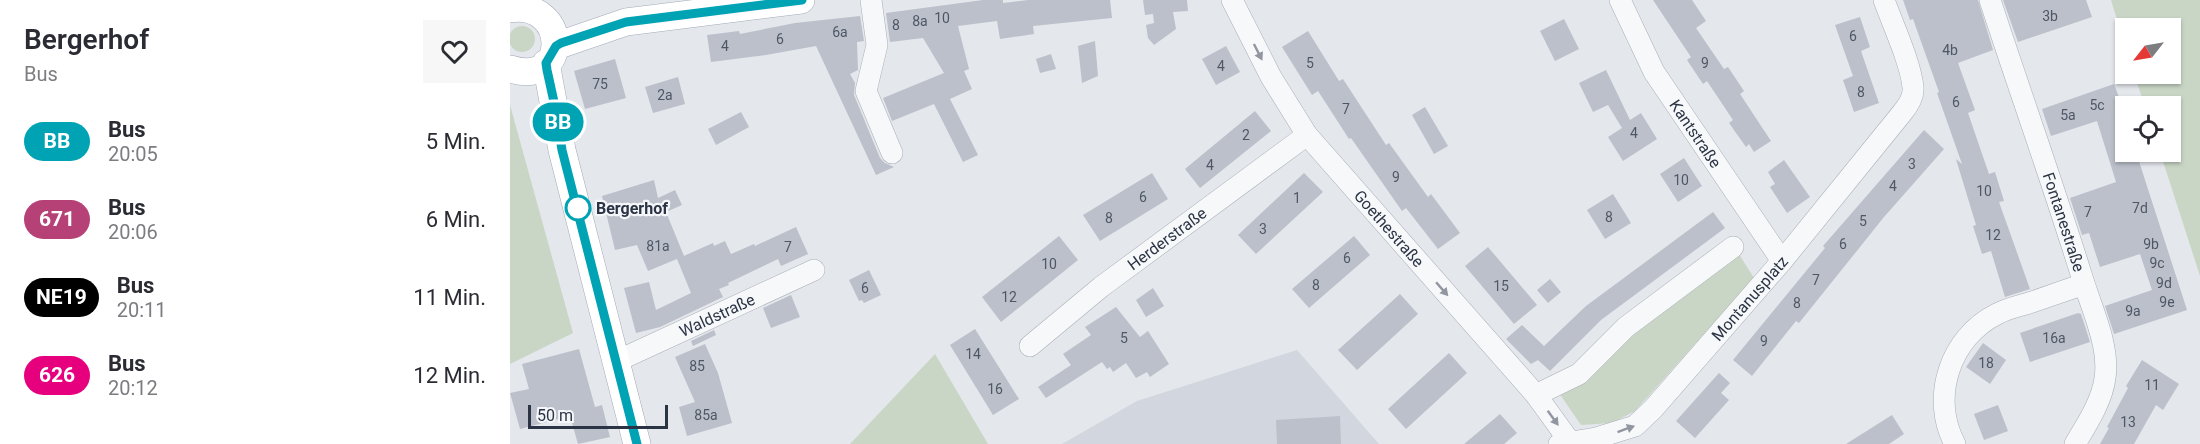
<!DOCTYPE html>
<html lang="de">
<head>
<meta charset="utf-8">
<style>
  body { margin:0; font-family:Roboto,sans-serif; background:#f7f7f7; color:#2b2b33; height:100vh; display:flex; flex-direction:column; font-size:22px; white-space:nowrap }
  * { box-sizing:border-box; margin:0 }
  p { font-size:20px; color:#7c7c81 }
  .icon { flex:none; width:33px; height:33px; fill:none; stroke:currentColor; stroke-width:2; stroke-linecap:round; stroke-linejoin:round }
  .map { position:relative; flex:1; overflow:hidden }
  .drawer { display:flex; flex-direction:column; background:#fff; width:510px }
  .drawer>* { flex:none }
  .badge { padding:0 12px; border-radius:20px; font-size:21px; line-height:39px }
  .needle { width:39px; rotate:239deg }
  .fabs { position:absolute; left:1605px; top:18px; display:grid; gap:12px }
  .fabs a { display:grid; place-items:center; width:66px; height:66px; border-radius:0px; background:#fff; box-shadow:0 2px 4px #0004; font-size:30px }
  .scale { position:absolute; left:18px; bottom:15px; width:140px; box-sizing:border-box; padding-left:6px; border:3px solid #2b3445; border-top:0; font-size:16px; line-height:21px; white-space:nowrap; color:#2b3445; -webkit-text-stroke:4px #f4f6f9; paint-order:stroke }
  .map>.badge { position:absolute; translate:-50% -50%; box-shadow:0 0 0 3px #fff }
  .round { display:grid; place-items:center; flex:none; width:63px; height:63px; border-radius:0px; background:#f7f7f7 }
  .headline { display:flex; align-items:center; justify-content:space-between; height:102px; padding:0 24px }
  h1 { font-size:28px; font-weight:600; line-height:45px }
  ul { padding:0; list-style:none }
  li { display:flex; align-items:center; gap:18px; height:78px; padding:0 24px }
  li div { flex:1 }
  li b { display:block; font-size:22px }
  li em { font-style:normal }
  li .badge { min-width:66px; font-weight:700; text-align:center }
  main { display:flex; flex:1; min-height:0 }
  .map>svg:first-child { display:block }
</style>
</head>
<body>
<main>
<section class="drawer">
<div class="headline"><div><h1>Bergerhof</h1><p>Bus</p></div><a class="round"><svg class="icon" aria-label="heart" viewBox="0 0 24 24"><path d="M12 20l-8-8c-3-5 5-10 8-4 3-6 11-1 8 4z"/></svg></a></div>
<ul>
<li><span class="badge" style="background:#00a3b4;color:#fff">BB</span><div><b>Bus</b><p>20:05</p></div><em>5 Min.</em></li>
<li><span class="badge" style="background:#b54176;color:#fff">671</span><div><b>Bus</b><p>20:06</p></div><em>6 Min.</em></li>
<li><span class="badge" style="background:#000;color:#fff">NE19</span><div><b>Bus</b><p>20:11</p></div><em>11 Min.</em></li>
<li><span class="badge" style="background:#e6007e;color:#fff">626</span><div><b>Bus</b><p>20:12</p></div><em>12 Min.</em></li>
</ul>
</section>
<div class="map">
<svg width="1690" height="444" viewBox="0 0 1690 444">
  <rect width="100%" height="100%" fill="#e4e7ec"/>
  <path fill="#d2d6de" d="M787,350L869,444H552L627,401Z"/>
  <path fill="#c9d6c5" d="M1601,0H1690V276L1650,152H1660V106H1635L1624,74H1660V28H1616L1615,46Z
    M-1 39a13 13 0 1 1 26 0a13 13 0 1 1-26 0Z
    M0,105L63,333L0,364Z
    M1227,251L1244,278L1125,411L1102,423L1071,425L1049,393L1106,345Z
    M425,354L478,444H340Z"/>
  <path fill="#bbc0ca" d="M473,0H493V3L518,0H600L602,18L523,26L524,34L490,39L487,21L448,26L459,69L454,71L462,89L440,99L468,155L453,162L424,104L382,121L373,98L434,73L413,38L380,42L376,13Z
    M633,0H677L678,11L663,12L666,29L644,45L638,38L636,25L644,23L643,14L635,15Z
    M1143,0H1182L1196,21L1186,28L1214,69L1218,67L1234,91L1230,94L1261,141L1244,152L1239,144L1236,147L1219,123L1223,120L1197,81L1193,84L1177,60L1181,57Z
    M1393,0H1468L1483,50L1448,63L1465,110L1458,113L1479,174L1485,172L1494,201L1489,202L1520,289L1495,297L1481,251L1472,254L1463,226L1466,225L1446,159L1452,164L1427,93L1429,92L1403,19L1400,20Z
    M1493,0H1576L1582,17L1508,42Z
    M350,16L354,41L347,42L348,70L340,74L345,83L344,95L370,158L375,163L384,167L366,175L306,46L256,55L201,62L197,35L229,31L230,34L285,23Z
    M1350,17L1360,47L1351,51L1369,103L1344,112L1333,80L1343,76L1325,25Z
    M1054,19L1069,49L1045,61L1030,31Z
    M798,31L829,81L833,79L876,145L879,143L918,197L921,194L950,233L928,249L896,208L892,211L841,138L839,139L808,91L802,95L772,47Z
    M585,41L588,76L572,83L568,46Z
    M716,46L730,72L706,85L692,59Z
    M541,54L546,69L530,73L526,59Z
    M105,59L116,98L75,109L64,71Z
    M1096,70L1120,120L1131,113L1147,139L1113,161L1098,137L1112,128L1098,105L1083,112L1069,83Z
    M168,77L175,104L143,113L135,87Z
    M1604,84L1616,116V152H1626L1677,310L1604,334L1595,306L1642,290L1630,254L1590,267L1579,233L1572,235L1560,198L1606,182L1587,121L1541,136L1532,109Z
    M915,107L938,146L924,154L902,115Z
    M745,111L761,131L690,188L675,169Z
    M231,112L239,127L206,145L198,129Z
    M1414,130L1434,149L1374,217L1289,323L1286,321L1242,376L1223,360L1315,248L1313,246Z
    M1174,158L1192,186L1168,202L1150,174Z
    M1274,160L1300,197L1277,213L1260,187L1265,184L1258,172Z
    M642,173L658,199L590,241L573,215Z
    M794,173L813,192L746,254L728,235Z
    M144,180L148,198L165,190L172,205L156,212L174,256L138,271L127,245L105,250L92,196Z
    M1103,194L1121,223L1095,239L1077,210Z
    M1203,212L1215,228L1091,320L1040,371L1028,360L1021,364L996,339L1012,325L1034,346L1076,306Z
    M286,227L298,254L271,266L268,259L218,283L219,285L209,289L213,297L150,327L126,333L114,288L139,282L146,310L181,293L167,259L203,243L204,246L215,241L221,254L244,244L245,246Z
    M549,236L568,260L491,322L472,297Z
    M844,236L860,255L799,308L782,289Z
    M978,247L1027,305L1004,324L955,266Z
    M359,270L371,295L354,303L352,300L349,301L339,280Z
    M1040,279L1051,292L1038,303L1027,290Z
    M643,288L654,306L636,317L626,300Z
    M890,294L908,314L847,370L828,350Z
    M281,295L290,317L261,328L253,308Z
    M606,307L630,337L638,331L659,364L640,377L637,372L626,378L616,363L603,372L600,367L597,369L592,362L536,398L528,387L561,365L553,354L581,335L575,327Z
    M1568,313L1571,314L1580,342L1520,362L1510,333Z
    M465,329L509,399L483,415L440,345Z
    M204,330L206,335L183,346L181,341Z
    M1473,343L1496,360L1480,384L1456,367Z
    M195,344L208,373L222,423L177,436L169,407L185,402L165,357Z
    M69,349L85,407L92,405L100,437L68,444L60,416L10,429L0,393L19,389L12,364Z
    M939,353L957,373L896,429L878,409Z
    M1632,360L1669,384L1653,410L1646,405L1624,444H1590L1599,428L1597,427L1618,388L1616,386Z
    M1209,373L1220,383L1211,393L1219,400L1185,438L1166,421Z
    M1488,405L1498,431L1474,440L1464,414Z
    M990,414L1007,433L994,444H954Z
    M1382,415L1394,434L1379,444H1336Z
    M830,416L831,444H767L766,420Z"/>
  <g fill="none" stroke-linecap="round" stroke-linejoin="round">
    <g stroke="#a9aeb7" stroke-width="22">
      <g id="minor">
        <path d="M361,0L367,45L356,91L382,153"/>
        <path id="s1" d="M722,0L761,77L797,135L1026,395L1060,442"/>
        <path id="s2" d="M1110,0L1144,72L1272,261"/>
        <path id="s3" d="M1480,0C1510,92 1543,184 1572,277C1581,307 1600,346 1595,378C1592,401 1577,424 1565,444"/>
        <path id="s4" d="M520,346L591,287L797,135"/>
        <path id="s5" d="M107,361L304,270"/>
        <path d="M1026,395L1069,374L1116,327L1223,247"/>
        <path id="s6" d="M1049,444L1086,438L1125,426L1143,409L1272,261L1392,113C1398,106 1404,96 1403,87C1400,61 1383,25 1374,0"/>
        <path d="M1445,444C1420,398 1440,337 1487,314C1498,308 1510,306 1522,302C1539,296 1557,290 1574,284"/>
      </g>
    </g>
    <g stroke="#a3abb8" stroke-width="28">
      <path id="major" d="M0,9C58,0 62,88 0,69
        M46,46L116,22L291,0
        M36,63L52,150L127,444"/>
    </g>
    <use href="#minor" stroke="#f7f8fa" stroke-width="21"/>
    <use href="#major" stroke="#fff" stroke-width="27"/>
  </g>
  <defs><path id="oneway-solid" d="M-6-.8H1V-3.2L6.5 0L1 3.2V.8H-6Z" transform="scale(1.5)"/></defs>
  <g fill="#9196a0">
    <use href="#oneway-solid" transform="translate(748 52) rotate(63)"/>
    <use href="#oneway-solid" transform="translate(932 289) rotate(49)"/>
    <use href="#oneway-solid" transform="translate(1043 418) rotate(54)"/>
    <use href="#oneway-solid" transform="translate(1116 429) rotate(-20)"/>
  </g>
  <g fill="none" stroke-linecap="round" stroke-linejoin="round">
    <g stroke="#fff" stroke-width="14">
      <path id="line" d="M127,444L52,150L46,111L37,70L36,63L46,46L51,43L116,22L292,0"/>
    </g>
    <use href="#line" stroke="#00a3b4" stroke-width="9"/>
  </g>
  <circle fill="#fff" stroke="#00a3b4" stroke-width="3" cx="68" cy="208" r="12"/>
  <g text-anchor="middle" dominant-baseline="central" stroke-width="4.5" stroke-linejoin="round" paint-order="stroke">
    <g font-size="14" fill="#4f5766">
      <text x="1540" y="16">3b</text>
      <text x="432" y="18">10</text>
      <text x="410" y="21">8a</text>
      <text x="386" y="25">8</text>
      <text x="330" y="32">6a</text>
      <text x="1343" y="36">6</text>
      <text x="270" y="39">6</text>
      <text x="215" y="46">4</text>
      <text x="1440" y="50">4b</text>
      <text x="800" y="63">5</text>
      <text x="1195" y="63">9</text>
      <text x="711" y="66">4</text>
      <text x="90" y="84">75</text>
      <text x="1351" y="92">8</text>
      <text x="155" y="95">2a</text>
      <text x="1446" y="102">6</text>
      <text x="1587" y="105">5c</text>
      <text x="836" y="109">7</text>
      <text x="1558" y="115">5a</text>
      <text x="1124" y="133">4</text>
      <text x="736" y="135">2</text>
      <text x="1402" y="164">3</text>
      <text x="700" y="165">4</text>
      <text x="886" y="177">9</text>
      <text x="1171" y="180">10</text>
      <text x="1383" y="186">4</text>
      <text x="1474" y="191">10</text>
      <text x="633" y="197">6</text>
      <text x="787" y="198">1</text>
      <text x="1630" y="208">7d</text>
      <text x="1578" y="212">7</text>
      <text x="1099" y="217">8</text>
      <text x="599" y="218">8</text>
      <text x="1353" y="221">5</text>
      <text x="753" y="229">3</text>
      <text x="1483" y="235">12</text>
      <text x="1333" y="244">6</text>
      <text x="1641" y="244">9b</text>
      <text x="148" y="246">81a</text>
      <text x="278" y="247">7</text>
      <text x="837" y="258">6</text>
      <text x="1647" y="263">9c</text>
      <text x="539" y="264">10</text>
      <text x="1306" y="280">7</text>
      <text x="1654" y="283">9d</text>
      <text x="806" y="285">8</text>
      <text x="991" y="286">15</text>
      <text x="355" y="288">6</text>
      <text x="499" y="297">12</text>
      <text x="1657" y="302">9e</text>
      <text x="1287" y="303">8</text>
      <text x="1623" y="311">9a</text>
      <text x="614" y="338">5</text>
      <text x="1544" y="338">16a</text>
      <text x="1254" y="341">9</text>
      <text x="463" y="354">14</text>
      <text x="1476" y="363">18</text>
      <text x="187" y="366">85</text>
      <text x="1642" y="385">11</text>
      <text x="485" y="389">16</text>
      <text x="196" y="415">85a</text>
      <text x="1618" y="422">13</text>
    </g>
    <g font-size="16" fill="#2b3445" stroke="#f4f6f9">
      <text stroke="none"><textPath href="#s2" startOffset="154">Kantstraße</textPath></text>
      <text stroke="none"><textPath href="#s3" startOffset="234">Fontanestraße</textPath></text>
      <text stroke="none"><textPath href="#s1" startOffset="279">Goethestraße</textPath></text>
      <text stroke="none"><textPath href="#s4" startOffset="174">Herderstraße</textPath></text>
      <text stroke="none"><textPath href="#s6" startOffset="250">Montanusplatz</textPath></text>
      <text stroke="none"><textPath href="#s5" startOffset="110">Waldstraße</textPath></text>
    </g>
    <g font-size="16" font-weight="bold" fill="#2b3445" stroke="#f4f6f9" text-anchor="start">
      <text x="86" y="208">Bergerhof</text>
    </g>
  </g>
</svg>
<div class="fabs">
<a><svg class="needle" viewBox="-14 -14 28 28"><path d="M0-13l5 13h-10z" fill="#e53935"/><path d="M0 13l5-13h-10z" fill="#7c7c81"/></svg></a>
<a><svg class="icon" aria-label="locate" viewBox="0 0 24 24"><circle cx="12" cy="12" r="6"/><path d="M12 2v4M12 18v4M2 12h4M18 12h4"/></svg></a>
</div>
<div class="scale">50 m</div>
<b class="badge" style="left:48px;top:122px;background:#00a3b4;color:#fff">BB</b>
</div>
</main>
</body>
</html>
